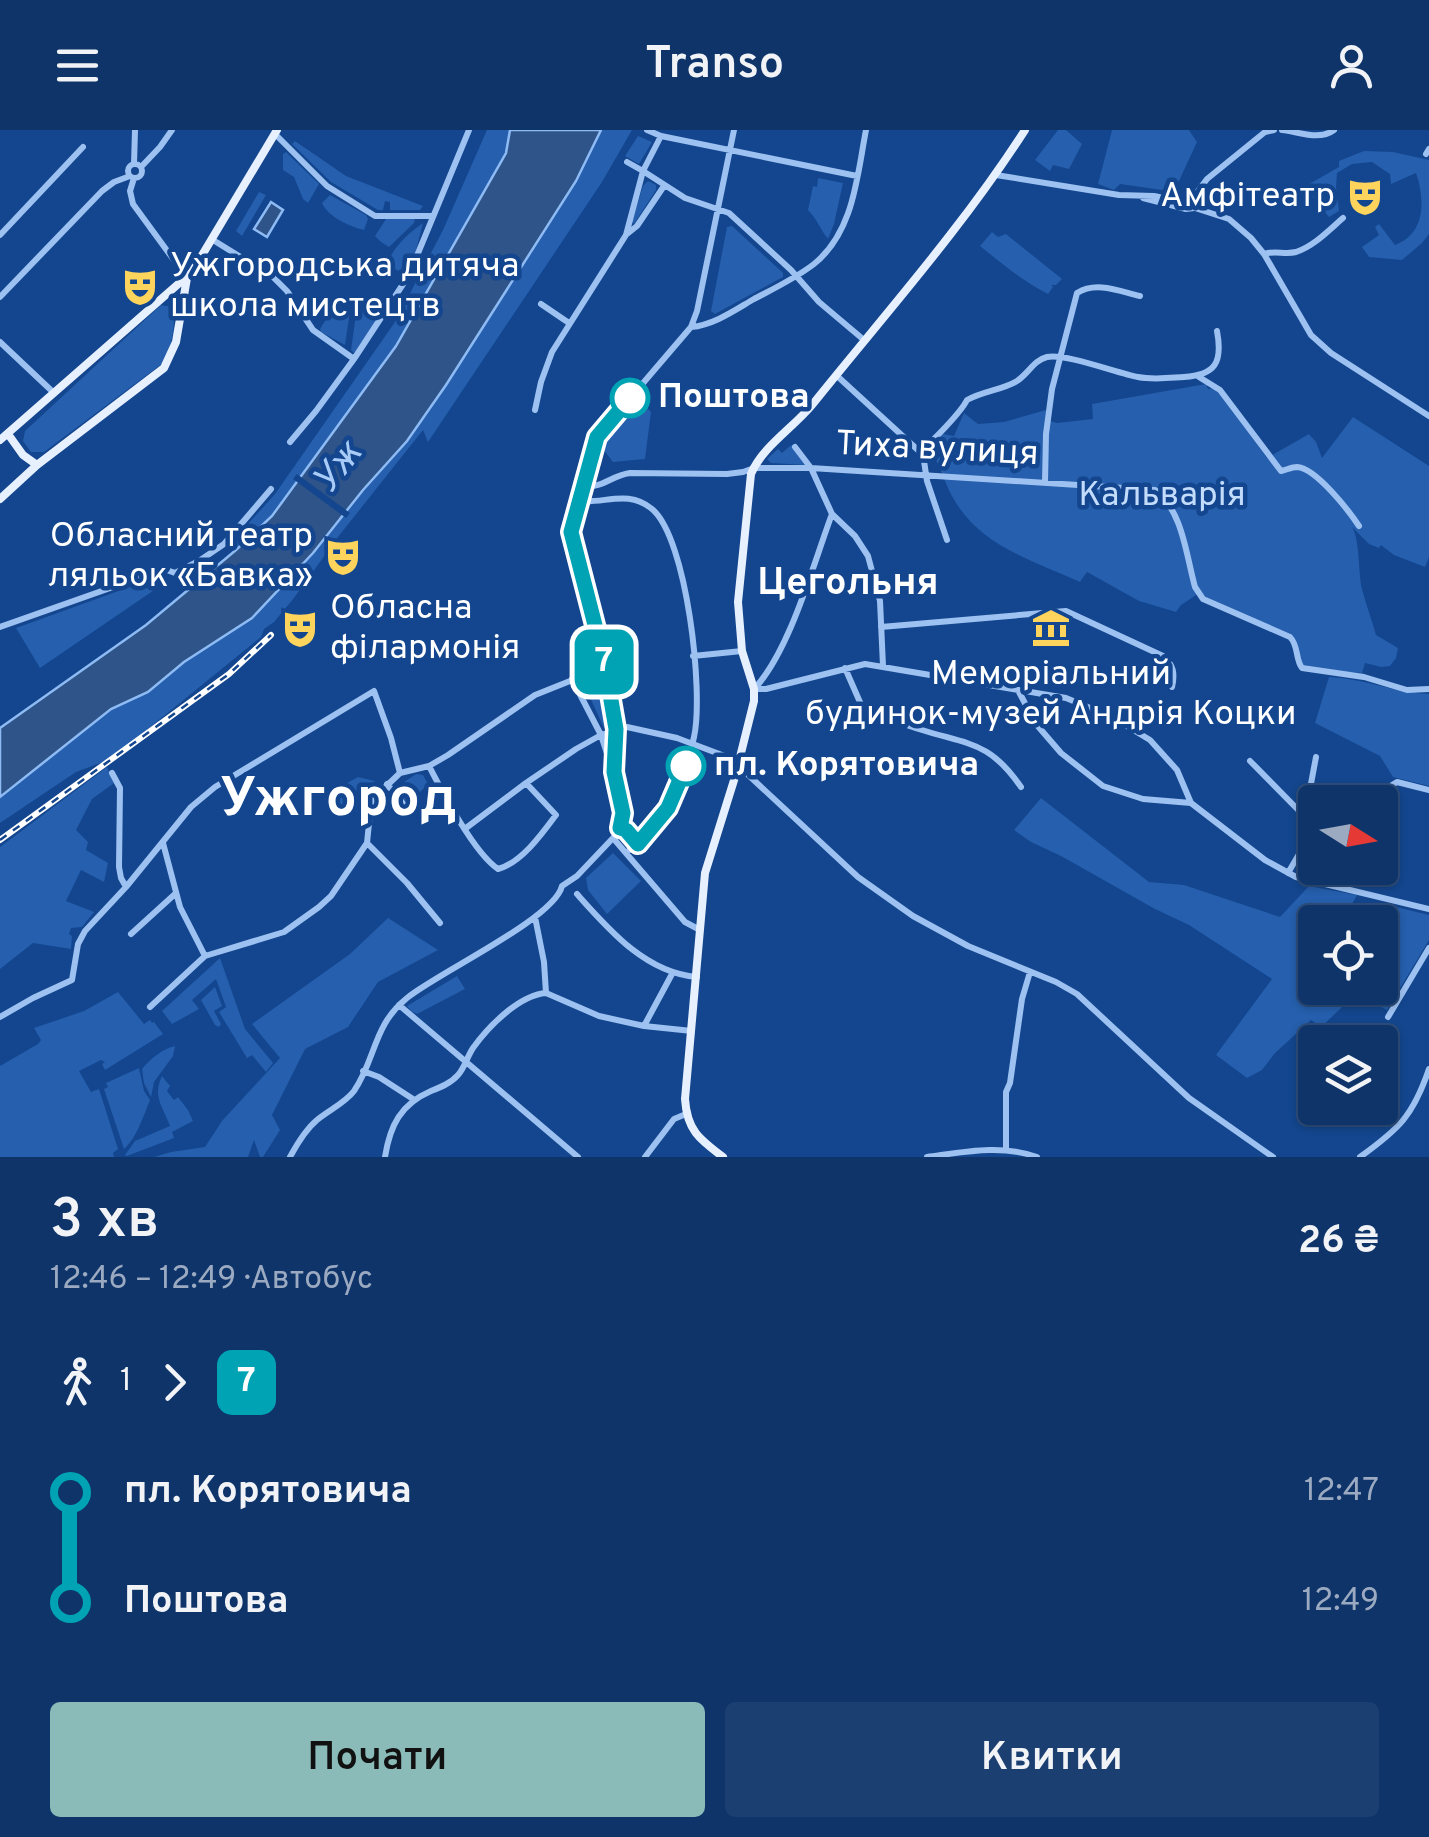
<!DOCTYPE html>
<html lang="uk">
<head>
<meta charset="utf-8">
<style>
  body { margin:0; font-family:Overpass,sans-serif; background:#1c3f72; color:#f1f3f6; height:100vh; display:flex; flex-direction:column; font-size:38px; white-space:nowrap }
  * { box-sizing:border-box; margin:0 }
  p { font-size:32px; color:#9baac1 }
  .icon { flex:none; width:55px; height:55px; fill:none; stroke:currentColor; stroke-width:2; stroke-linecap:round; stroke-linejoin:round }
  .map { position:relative; height:1027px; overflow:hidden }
  .sheet { display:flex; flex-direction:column; background:#0e346a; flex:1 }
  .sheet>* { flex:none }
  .badge { padding:0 20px; border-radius:15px; font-size:35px; line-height:65px }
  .needle { width:65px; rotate:101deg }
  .buttons { position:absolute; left:1298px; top:655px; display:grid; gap:20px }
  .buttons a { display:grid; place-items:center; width:100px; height:100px; border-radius:10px; background:#0e346a; box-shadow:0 2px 8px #0004,0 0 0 2px #2e4f7e; font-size:50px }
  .map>.badge { position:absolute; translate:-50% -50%; box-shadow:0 0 0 5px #fff }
  .legs { display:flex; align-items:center; gap:15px; height:110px; padding:0 50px; font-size:32px }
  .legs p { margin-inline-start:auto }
  .head { display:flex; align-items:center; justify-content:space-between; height:170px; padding:0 50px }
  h1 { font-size:55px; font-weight:600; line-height:75px }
  .action { display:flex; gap:20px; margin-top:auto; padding:20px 50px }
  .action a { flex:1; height:115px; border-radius:10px; background:#8bbbb9; color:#111; font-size:40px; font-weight:600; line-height:115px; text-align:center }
  .action a+a { background:#1c3f72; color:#f1f3f6 }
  ul { padding:0 50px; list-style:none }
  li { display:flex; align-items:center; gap:35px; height:110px; font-size:38px }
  li i { display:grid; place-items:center; width:15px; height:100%; margin:0 12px; background:currentColor }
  li i::after { content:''; width:25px; height:25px; margin:-12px; border:8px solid; border-radius:50%; background:#0e346a }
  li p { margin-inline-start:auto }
  li:first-child i { background:linear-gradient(#0000 50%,currentColor 0) }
  li:last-child i { background:linear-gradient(currentColor 50%,#0000 0) }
  header { display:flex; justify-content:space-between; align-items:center; height:130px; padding:0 50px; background:#0e346a; font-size:45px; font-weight:600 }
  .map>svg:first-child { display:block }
</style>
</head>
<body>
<header><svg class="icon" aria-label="menu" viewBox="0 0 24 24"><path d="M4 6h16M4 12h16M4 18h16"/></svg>Transo<svg class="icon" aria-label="person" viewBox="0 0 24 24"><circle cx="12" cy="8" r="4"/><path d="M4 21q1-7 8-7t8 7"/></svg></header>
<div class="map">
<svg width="1429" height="1027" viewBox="0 0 1429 1027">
  <rect width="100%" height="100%" fill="#13468e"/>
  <path fill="#255fad" d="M487,0H510L506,23L396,217L272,386L236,420L230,414L275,364L395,192L443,100Z
    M601,0H632L602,52L428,312L423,300L338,407L294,468L274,492L264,499L261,507L111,629L76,642L0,693V667L111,579L148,562L184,532L252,488L313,423L363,360L407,311L473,214L576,51Z
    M1058,0H1066L1082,14L1069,39L1053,35L1050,41L1035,30Z
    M1112,0H1189L1197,12L1179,51L1162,60L1120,54L1114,60L1098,54Z
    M638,6L652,12L639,34L625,26Z
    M295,11L346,46L423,76L420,80H390V72L385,71L383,80H378L331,52L292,14Z
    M1364,21L1393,22L1429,30V104L1422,113L1402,130L1369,127L1362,117L1379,105L1375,97L1379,94L1395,115C1426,104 1425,69 1416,43L1391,54L1390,44L1372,32L1352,34L1337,43L1336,57L1339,81L1329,87L1304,57L1339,37V31Z
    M286,22L319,54L308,73L303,69L294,47L283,40V24Z
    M818,48L843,53L834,94L828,109C820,99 817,89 808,80L813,56L817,57Z
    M648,51L656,55V60L634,94L632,92L643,56Z
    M259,62L266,65L242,106L236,101Z
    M330,65L366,85L368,89L364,100C350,97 327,86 322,73Z
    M415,88L414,93L389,117L381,112L375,106L386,89Z
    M423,93L412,136L404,144L388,135C391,118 409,103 423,93Z
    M732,96L783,143V147L715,184L711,181L727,97Z
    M992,102L998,107L1006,104L1062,149L1056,155H1051L1053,157L1048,164C1023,151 1002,134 980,116Z
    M336,173L350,181L345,215L321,202L320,199Z
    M366,173L382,184L354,223L351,220L356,184L362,174Z
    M161,175L171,177C178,193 171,217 163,233L44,322H31L23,311L25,301Z
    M1206,254L1208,259L1214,258L1220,263L1267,328L1309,304L1316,312L1322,328L1353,287L1429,336V427L1425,437L1394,425L1381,415L1379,418L1369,414L1352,397C1360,409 1358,442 1362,459C1366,475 1372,490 1376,505L1398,518L1396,528L1390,536L1381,537L1365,533L1362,543L1314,540L1301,534L1291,504L1209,471L1199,463L1181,475L1176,482L1139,471L1087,442L1080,452C1023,426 967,413 943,346C938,332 932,328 935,310L943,304L954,306L964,283L978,294L1004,292L1046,280V290L1057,293L1093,289L1092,274Z
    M640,270L651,282L645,329L613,332L603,319L605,313Z
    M791,315L806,335L771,333L767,329L778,319L782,323Z
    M160,446H165L166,452L40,538L16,498Z
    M597,543L610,596L606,598H604L582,550Z
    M1329,547C1363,548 1395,563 1429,564V656L1393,647L1380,626L1315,593Z
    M107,637L114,653L92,669L76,700L88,712L86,720L108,733L104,752L81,740L66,771L94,782L82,797L71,798L69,804L72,806L71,819L33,813L0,839V717Z
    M416,644L423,645L428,654L408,674L395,658Z
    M358,647L375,651L366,671L365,682L330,681L324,668L336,659Z
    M1041,668L1149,752L1184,755L1280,787L1309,756L1357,765L1342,792H1315V858H1380V792H1378L1388,775L1429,785V810L1387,880L1356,864L1321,897L1311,890L1275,923L1262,940L1247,948L1216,925L1272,849L1189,795L1155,779L1061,726L1031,712L1014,700Z
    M613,723L641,751L607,784L588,760L586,748Z
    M388,788L438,820L378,852L348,897L305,919L272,985L280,1000L263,1027H260L254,1010L248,1027H154L171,1022L205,1017L222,991L280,928L252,894L350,824Z
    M220,828L245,899L273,933L266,942L252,925L247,928L219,882L226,877L216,849L192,870L199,879L172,894L162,881Z
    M457,846L465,859L417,884L411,881L407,876Z
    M215,857L222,876L214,881L221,894L219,897L215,895L201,870Z
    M118,862L144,894L150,890L152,893L154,892L163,904L105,940L102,934L105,932L101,930L79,941L91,962L99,959L118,1019L113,1023L114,1027H0V936L38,914L41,910L34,898L84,881Z
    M175,916L173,926L154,952L151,967L144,953L142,939C149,930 163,918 175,916Z
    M139,938L144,961L150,970C143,987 137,1007 124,1019L104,959L108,957L106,953Z
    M162,946L170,956L167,961L174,970L178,967L188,980L193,991L172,1002L174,1008L127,1026L125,1025L135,1011L170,996C163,977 152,967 162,946Z"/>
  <path fill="#2e5489" stroke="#8ebbf4" stroke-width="2.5" d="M510,0H601L576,51L446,255L407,311L363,360L313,423L252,488L184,532L148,562L111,579L0,667V598L146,495L236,420L272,386L396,216L506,23Z
    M271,72L283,80L267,107L254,99Z"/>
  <path fill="#13468e" d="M297,344L350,383L346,388L293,349Z"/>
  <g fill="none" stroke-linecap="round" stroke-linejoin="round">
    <path stroke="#9dc1f1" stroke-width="6" d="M1282,0C1300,2 1319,11 1334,0
      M275,4L327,56L375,86H432
      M661,6L857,46
      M1426,24L1429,19
      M627,32L643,41L661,6L647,0
      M128 41a7 7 0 1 1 14 0a7 7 0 1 1-14 0Z
      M134,34L135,0
      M141,37L160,17L172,0
      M996,45L1119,65L1154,66L1188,73L1195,78L1229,89L1251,108L1264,124L1311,205L1331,223L1429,286
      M134,48L130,61L133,74L187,148
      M1143,68L1186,79L1194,78
      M1195,78L1198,61L1207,49L1265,2L1274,0
      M627,104L637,96L664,56
      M0,105L83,17
      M213,110L273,147L287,161L313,200L354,229
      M1264,124C1275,120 1285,125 1296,122C1314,116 1329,100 1343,88
      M0,167L102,61L114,52L130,46
      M541,174L569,193
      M691,197C714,195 735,180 754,169C775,158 796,148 814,134C854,102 857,46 866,0
      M0,212L54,263
      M836,245L919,321L924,331L927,351L947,410
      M1199,247L1220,260L1281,341C1286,340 1292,337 1297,337C1316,338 1349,381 1359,396
      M535,280L541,252L552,222L626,105L643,41L685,68L729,83L791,140L819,172L864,210
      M290,312L316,281L354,229L409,145L469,0
      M795,317L811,338L832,384L855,406L868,426L880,471L883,536
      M919,321C930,315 961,282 967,270C983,261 1002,260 1017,251C1028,244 1034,230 1047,227C1065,223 1117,243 1138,247C1153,250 1168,248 1184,247C1215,245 1223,233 1217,201
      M1045,352L1046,304L1052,259L1077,163C1096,151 1119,161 1140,166
      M583,356C604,358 610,346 630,343L727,344L743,342L754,338H811L1155,360C1183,381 1186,425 1195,457L1203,469L1290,507C1299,516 1295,529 1302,538L1364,547L1407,560L1429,559
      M579,371C605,374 628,359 652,379C687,408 704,563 694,607C684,654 664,693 626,723
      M0,497L164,439L175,443L199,431L224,414L271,359
      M881,497L1066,481L1163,526C1174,535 1175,544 1172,557
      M693,526L742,521
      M845,538L863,579C883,586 902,594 922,600C970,615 990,612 1021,657
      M572,549L601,605L612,639
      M755,558C790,520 813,435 832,384
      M754,559H766L865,534L1066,568L1112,587L1150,610L1177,640L1191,673
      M1019,562L1036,594L1061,623L1103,656L1143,669L1191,673L1265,730L1296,747L1429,779
      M1250,631L1314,696L1312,702
      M429,636C443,663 474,723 498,739C521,733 542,704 556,685L526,653
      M112,643L120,658L119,737L121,748L126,757
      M387,654L405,676
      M1380,680L1392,655L1397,652L1429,660
      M1302,681L1307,675L1316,627
      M621,697L627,700L638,714
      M466,698L526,653L576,619L601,605L627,597L677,608L730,628L858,747L913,786L968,816L1056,852L1077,864L1189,968L1273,1027
      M613,708L685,792L700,800
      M163,713L180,777L205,826
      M367,713L407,753L440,793
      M1288,743L1312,702
      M577,764C609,800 646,843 697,847
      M535,787L544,832L546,863L599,886L644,896
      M131,804L175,764
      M672,844L644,896L692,901
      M399,875L578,1027
      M150,877L205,826L284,802L319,777L331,766L367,713L371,674L376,666L400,643L429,636L448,625L535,565L605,537
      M0,887L33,868L72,850L78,814L85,801L126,757L191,677L215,657L374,561L391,608L400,643
      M1388,887L1429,818
      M363,941L379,947L413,969
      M1006,1020V962L1010,953L1022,869L1030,842
      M290,1027C297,1014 305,1000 317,990C329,980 345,973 354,961C376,929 373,895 407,868C439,842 554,789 562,756L577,746L613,708L621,697L623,683L613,643L616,599L605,537L573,417L572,395L597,307L691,197L697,181L734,0
      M385,1027C390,995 401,974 431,961C441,957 451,953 458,945C465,937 467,927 473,918C488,897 519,865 546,863
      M645,1027L674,989L686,984
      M927,1027C964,1022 1001,1014 1037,1027
      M1360,1027C1399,999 1413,986 1429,939"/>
    <path stroke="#e7f0ff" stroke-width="8" d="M8,304L23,325L37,335
      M0,310L192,142L277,0
      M0,369L37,335L164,238L176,212L187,148
      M723,1027C699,1009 687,1000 685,969L705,743L735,647L754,571V559L742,521L738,472L751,344C762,317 793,298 812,275C885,184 962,98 1025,0"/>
    <g stroke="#fff" stroke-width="6">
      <path id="rail" d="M0,710L229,544L271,505"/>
    </g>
    <use href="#rail" stroke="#13468e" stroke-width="2.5" stroke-dasharray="8" stroke-linecap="butt"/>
  </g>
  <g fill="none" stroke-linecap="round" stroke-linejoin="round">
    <g stroke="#fff" stroke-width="22">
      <path id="line-1" d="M630,268L597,307L571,402L604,530L616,599L614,642L623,683L620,698L626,700L638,714L668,678L686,636"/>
    </g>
    <use href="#line-1" stroke="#00a3b4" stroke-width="15"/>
  </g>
  <defs>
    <g id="theatre-bare" transform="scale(3)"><path d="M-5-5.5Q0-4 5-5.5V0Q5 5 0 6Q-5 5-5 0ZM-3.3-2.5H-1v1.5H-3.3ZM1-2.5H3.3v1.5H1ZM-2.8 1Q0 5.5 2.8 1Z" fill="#ffd45d" stroke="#13468e" stroke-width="2.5" paint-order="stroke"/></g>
    <g id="museum-bare" transform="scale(3)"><path d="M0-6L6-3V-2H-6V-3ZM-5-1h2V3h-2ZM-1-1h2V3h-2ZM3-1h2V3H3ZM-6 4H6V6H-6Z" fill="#ffd45d" stroke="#13468e" stroke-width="2.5" paint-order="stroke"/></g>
  </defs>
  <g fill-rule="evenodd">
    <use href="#theatre-bare" x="1365" y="67"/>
    <use href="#theatre-bare" x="140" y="157"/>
    <use href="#theatre-bare" x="343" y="427"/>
    <use href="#museum-bare" x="1051" y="498"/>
    <use href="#theatre-bare" x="300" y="499"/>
  </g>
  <g fill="#fff" stroke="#00a3b4" stroke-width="5">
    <circle cx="630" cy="268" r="18"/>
    <circle cx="686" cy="636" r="18"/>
  </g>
  <g text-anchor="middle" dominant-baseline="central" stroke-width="9" stroke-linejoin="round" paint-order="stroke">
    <g font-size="35" fill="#fff" stroke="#13468e" text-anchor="end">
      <text x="1335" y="67">Амфітеатр</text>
      <text x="170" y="137" text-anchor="start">Ужгородська дитяча<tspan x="170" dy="40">школа мистецтв</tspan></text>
      <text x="313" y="407">Обласний театр<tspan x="313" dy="40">ляльок «Бавка»</tspan></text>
      <text x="330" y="479" text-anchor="start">Обласна<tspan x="330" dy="40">філармонія</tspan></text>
      <text x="1051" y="545" text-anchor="middle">Меморіальний<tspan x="1051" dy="40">будинок-музей Андрія Коцки</tspan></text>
    </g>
    <g font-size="35" font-weight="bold" fill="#fff" stroke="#13468e" text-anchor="start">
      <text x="658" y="268">Поштова</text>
      <text x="714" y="636">пл. Корятовича</text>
    </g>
    <g font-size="35" fill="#fff" stroke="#13468e">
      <text transform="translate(937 320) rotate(3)">Тиха вулиця</text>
    </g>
    <g font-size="35" fill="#c3dcfc" stroke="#13468e">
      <text x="1162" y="366">Кальварія</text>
    </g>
    <g font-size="38" font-style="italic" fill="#a8cbf8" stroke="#13468e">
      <text transform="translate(339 338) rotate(-52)">Уж</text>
    </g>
    <g font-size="38" font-weight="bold" fill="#fff" stroke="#13468e">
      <text x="848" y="454">Цегольня</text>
    </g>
    <g font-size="55" font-weight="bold" fill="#fff" stroke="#13468e">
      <text x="338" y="671">Ужгород</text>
    </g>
  </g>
</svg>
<div class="buttons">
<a><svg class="needle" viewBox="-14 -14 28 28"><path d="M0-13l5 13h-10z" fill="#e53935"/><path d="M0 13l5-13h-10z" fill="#9baac1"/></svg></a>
<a><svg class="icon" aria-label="locate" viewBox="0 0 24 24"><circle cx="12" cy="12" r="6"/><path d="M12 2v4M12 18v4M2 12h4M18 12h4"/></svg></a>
<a><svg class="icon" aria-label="layers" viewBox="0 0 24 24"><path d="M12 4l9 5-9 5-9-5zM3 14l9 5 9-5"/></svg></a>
</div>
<b class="badge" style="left:604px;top:532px;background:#00a3b4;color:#fff">7</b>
</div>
<section class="sheet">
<div class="head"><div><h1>3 хв</h1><p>12:46 – 12:49 · Автобус</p></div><b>26 ₴</b></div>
<div class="legs"><svg class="icon" aria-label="walk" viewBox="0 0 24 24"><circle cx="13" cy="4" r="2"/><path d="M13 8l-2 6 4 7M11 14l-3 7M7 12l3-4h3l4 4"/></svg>1<svg class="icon" aria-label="forward" viewBox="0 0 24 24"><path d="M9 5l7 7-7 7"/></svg><b class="badge" style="background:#00a3b4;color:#fff">7</b></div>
<ul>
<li><i style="color:#00a3b4"></i><b>пл. Корятовича</b><p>12:47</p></li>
<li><i style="color:#00a3b4"></i><b>Поштова</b><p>12:49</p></li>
</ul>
<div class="action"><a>Почати</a><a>Квитки</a></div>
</section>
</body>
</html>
